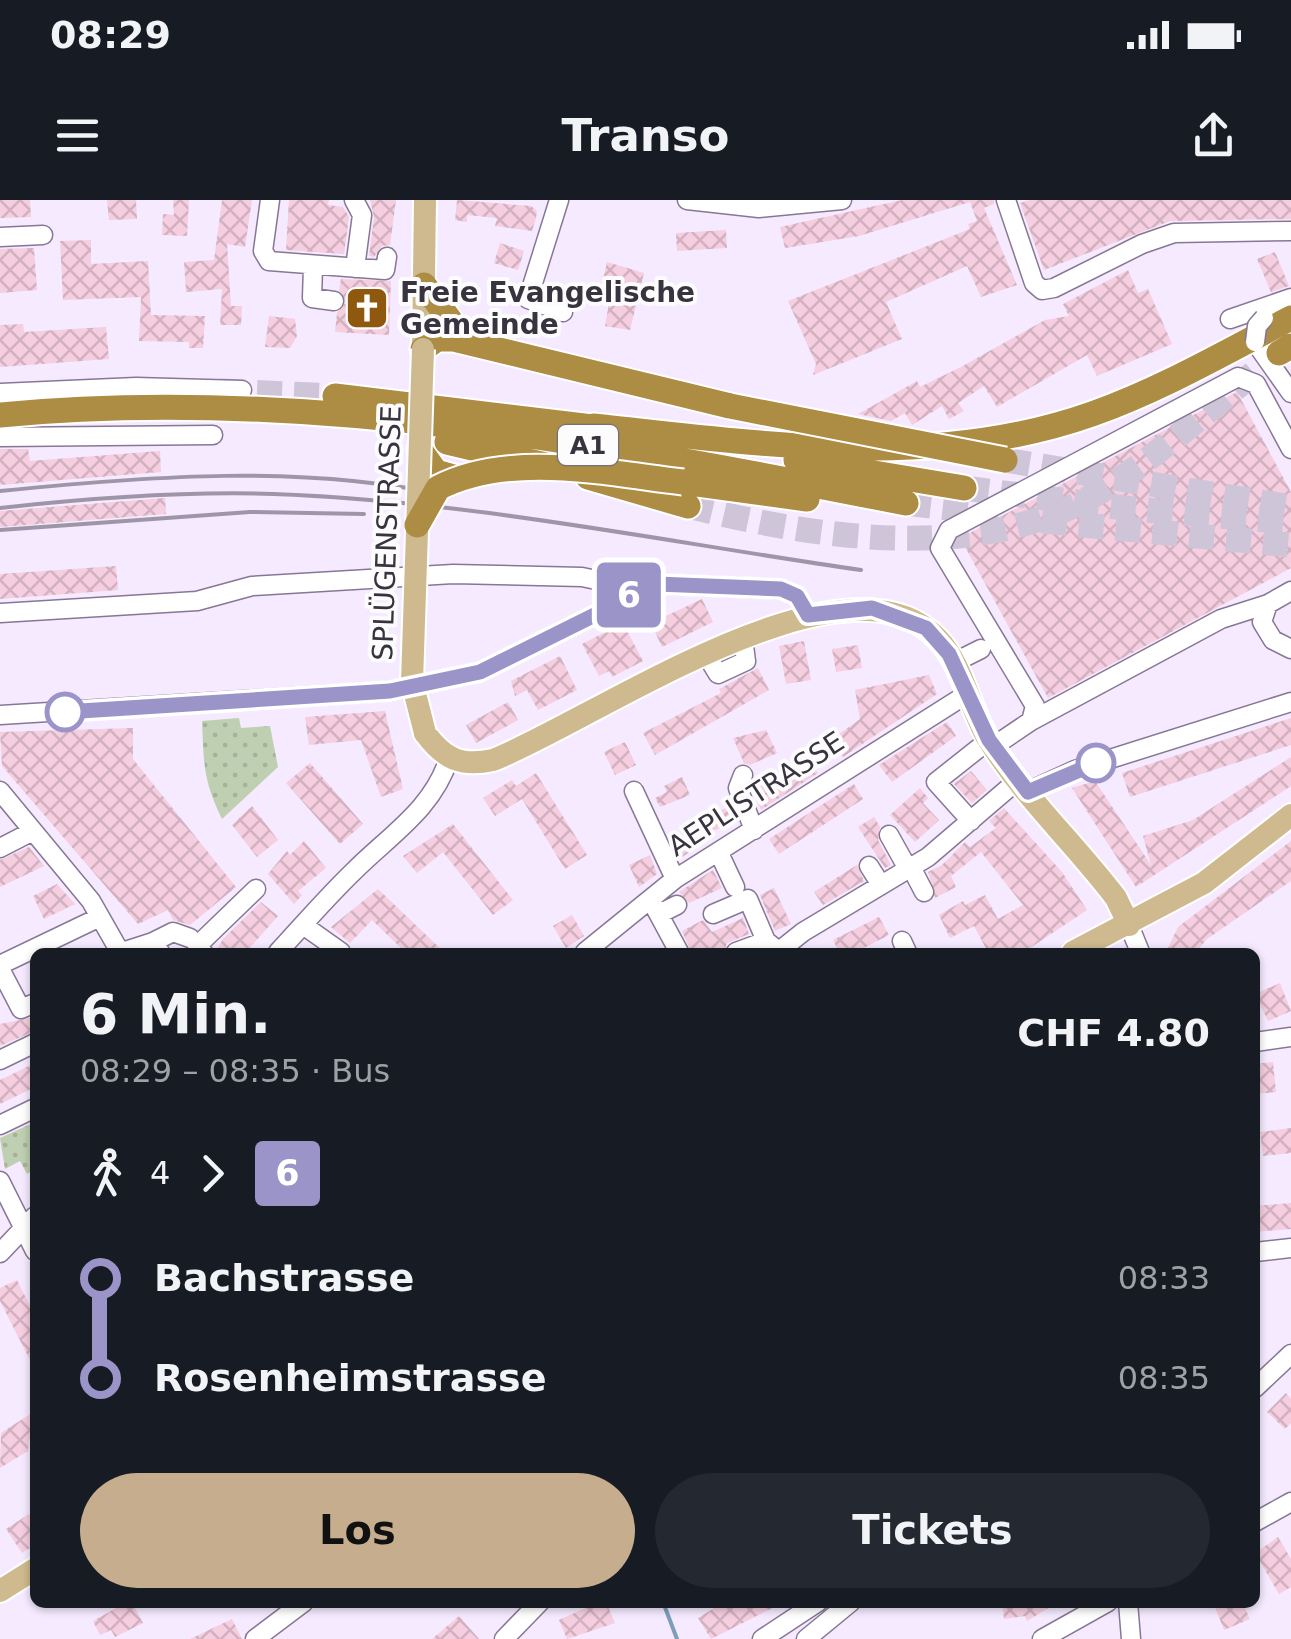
<!DOCTYPE html>
<html lang="de">
<head>
<meta charset="utf-8">
<style>
  body { margin:0; font-family:"DejaVu Sans",sans-serif; background:#242831; color:#f1f3f6; height:100vh; display:flex; flex-direction:column; font-size:38px; white-space:nowrap }
  * { box-sizing:border-box; margin:0 }
  p { font-size:32px; color:#9ea1a6 }
  .icon { flex:none; width:55px; height:55px; fill:none; stroke:currentColor; stroke-width:2; stroke-linecap:round; stroke-linejoin:round }
  .map { position:relative; flex:1; overflow:hidden }
  .side { position:absolute; left:30px; top:748px; width:1230px; height:660px; display:flex; flex-direction:column; background:#171b24; border-radius:15px; box-shadow:0 2px 8px #0004 }
  .side>* { flex:none }
  .badge { padding:0 20px; border-radius:8px; font-size:35px; line-height:65px }
  .map>.badge { position:absolute; translate:-50% -50%; box-shadow:0 0 0 5px #fff }
  .legs { display:flex; align-items:center; gap:15px; height:110px; padding:0 50px; font-size:32px }
  .legs p { margin-inline-start:auto }
  .head { display:flex; align-items:center; justify-content:space-between; height:170px; padding:0 50px }
  h1 { font-size:55px; font-weight:700; line-height:75px }
  .cta { display:flex; gap:20px; margin-top:auto; padding:20px 50px }
  .cta a { flex:1; height:115px; border-radius:60px; background:#c5ad8e; color:#111; font-size:40px; font-weight:700; line-height:115px; text-align:center }
  .cta a+a { background:#242831; color:#f1f3f6 }
  ul { padding:0 50px; list-style:none }
  li { display:flex; align-items:center; gap:35px; height:100px; font-size:38px }
  li i { display:grid; place-items:center; width:15px; height:100%; margin:0 12px; background:currentColor }
  li i::after { content:''; width:25px; height:25px; margin:-12px; border:8px solid; border-radius:50%; background:#171b24 }
  li p { margin-inline-start:auto }
  li:first-child i { background:linear-gradient(#0000 50%,currentColor 0) }
  li:last-child i { background:linear-gradient(currentColor 50%,#0000 0) }
  .status { display:flex; justify-content:space-between; align-items:center; height:70px; padding:0 50px; background:#171b24; direction:ltr }
  .status svg { height:28px; fill:currentColor }
  header { display:flex; justify-content:space-between; align-items:center; height:130px; padding:0 50px; background:#171b24; font-size:45px; font-weight:700 }
  .map>svg:first-child { display:block }
</style>
</head>
<body>
<div class="status"><b>08:29</b><svg viewBox="0 0 49 12"><path d="M0 12V9h3v3zM5 12V6h3v6zM10 12V3h3v9zM15 12V0h3v12zM26 1h20v11H26zM47 4h2v5h-2z"/></svg></div>
<header><svg class="icon" aria-label="menu" viewBox="0 0 24 24"><path d="M4 6h16M4 12h16M4 18h16"/></svg>Transo<svg class="icon" aria-label="share" viewBox="0 0 24 24"><path d="M12 15V3M7 8l5-5 5 5M5 13v7h14v-7"/></svg></header>
<div class="map">
<svg width="1291" height="1439" viewBox="0 0 1291 1439">
  <defs>
    <pattern id="park-dots" width="8" height="8" patternUnits="userSpaceOnUse" patternTransform="scale(2.5)"><rect width="8" height="8" fill="#bfcfb1"/><path d="M2 2h.1M6 6h.1" fill="none" stroke="#a5b299" stroke-width="1.8" stroke-linecap="round"/></pattern>
    <pattern id="building-cross-hatch" width="8" height="8" patternUnits="userSpaceOnUse" patternTransform="scale(2.5)"><rect width="8" height="8" fill="#f5cedf"/><path d="M0 0l8 8M0 8l8-8" fill="none" stroke="#d3b1c0"/></pattern>
  </defs>
  <rect width="100%" height="100%" fill="#f5eaff"/>
  <path fill="url(#park-dots)" d="M239,518L241,528L270,526L278,567L222,619C203,580 204,565 202,521Z
    M35,922V969L27,974L20,961L5,969L0,938Z"/>
  <g fill="none" stroke-linecap="round" stroke-linejoin="round">
    <path stroke="#7e9db8" stroke-width="4" d="M663,1402L677,1439"/>
  </g>
  <path fill="url(#building-cross-hatch)" d="M0,0H30L31,17L0,18Z
    M107,0H136L137,19L109,20Z
    M173,0H189L187,36L162,35L163,14L174,15Z
    M222,0H252L245,47L227,44L231,106H242L241,125H220L222,89L186,92L184,62L214,60Z
    M289,0H329L328,5L343,7L349,17L344,54L286,50Z
    M370,0H396L390,45L382,46L374,57L369,56L374,17Z
    M457,0L531,6L537,11L536,18L532,31L495,26L497,18L467,15V22L455,20Z
    M902,0H994V4L984,8L1017,85L981,97L967,66L886,102L902,139L813,175L816,164L788,101L970,29L968,24L977,21L970,2L859,36L785,48L780,27Z
    M1030,0H1291V19L1170,21L1044,70L1020,3Z
    M726,30L727,48L677,51L676,33Z
    M91,40V64L148,61L151,115L205,116L203,148H189V142L139,141L141,97L63,100L60,41Z
    M500,43L524,51L518,70L494,63Z
    M34,48L37,90L0,93V49Z
    M1275,52L1289,86L1271,92L1257,59Z
    M607,62L644,73L630,130L605,126L609,103L598,101Z
    M1128,70L1138,93L1148,89L1172,144L1097,176L1087,155L997,207L984,186L958,203L964,211L949,219L942,206L912,225L905,213L891,221L858,214L917,181L920,187L961,167L1045,120L1069,116L1063,104Z
    M341,79L391,81L389,135L335,132L337,113L346,102L339,90Z
    M269,116L295,119L297,136L290,148L265,147Z
    M23,124L24,132L106,127L109,159L0,167V125Z
    M1237,192L1291,292V368L1048,498L960,338Z
    M0,249H28L30,261L160,251L161,272L0,285Z
    M165,298L166,314L0,327V311Z
    M116,366L118,390L0,399V374Z
    M702,399L713,422L662,447L651,423Z
    M623,423L643,461L612,477L609,471L599,476L582,444Z
    M804,441L811,480L786,484L779,446Z
    M858,445L862,468L836,472L832,449Z
    M560,456L577,490L538,510L527,490L515,496L511,481Z
    M758,468L769,490L655,555L643,533L721,493L719,489Z
    M929,475L937,494L843,557L831,540L860,519L855,490Z
    M508,502L518,520L476,543L466,525Z
    M385,511L403,589L381,597L361,540L309,545L305,517Z
    M1291,518V545L1130,597L1122,573Z
    M947,522L956,536L892,582L879,565Z
    M133,528V559L236,687L190,725L173,720L168,710L138,724L2,566L0,532Z
    M766,530L777,553L750,565L744,563L733,538Z
    M625,542L636,565L615,575L604,552Z
    M805,555L818,573L761,610L753,591Z
    M1291,557V586L1136,687L1072,588L1095,581L1151,665L1143,636L1193,620Z
    M310,563L363,624L340,644L286,583Z
    M971,571L987,590L972,603L954,584Z
    M536,573L587,655L565,669L522,599L495,616L483,598L512,580L516,586Z
    M682,577L690,595L660,607L655,598L667,592L664,586Z
    M854,584L863,599L779,654L769,639Z
    M920,588L928,598L923,603L939,620L915,642L890,615Z
    M252,606L278,640L257,657L232,625Z
    M727,607L733,622L698,638L701,644L681,658L671,639Z
    M1004,608L1062,672L1087,710L1024,752H988L974,726L950,738L939,715L963,701L965,705L985,695L998,719L1023,705L981,652L951,676L956,687L935,698L928,672L942,665L965,642L970,647L996,628L989,621Z
    M874,617L880,627L878,640L891,665L885,668L858,627Z
    M453,624L513,700L493,715L443,652L417,673L403,656Z
    M304,641L326,668L298,691L302,695L294,704L268,674L287,651L290,655Z
    M1291,641V681L1207,739L1196,752H1166L1178,727Z
    M29,647L44,666L0,687V660Z
    M650,655L657,674L639,687L629,665Z
    M857,665L864,681L823,705L814,692Z
    M713,670L722,688L689,703L679,692Z
    M57,684L75,704L44,719L33,696Z
    M774,688L791,724L775,731L760,695Z
    M378,689L444,752H405L372,720L350,743L331,727Z
    M261,702L278,716L246,752H215L223,739Z
    M572,715L584,736L566,748L553,726Z
    M879,717L889,735L856,752H839L833,740Z
    M743,718L749,734L727,743L724,752H691L682,731L703,720L712,732Z
    M1280,783L1291,811L1268,821L1255,794Z
    M35,817V831L0,846V824Z
    M1273,862L1276,892L1255,894V864Z
    M35,863V887L0,904V880Z
    M1291,928V953L1263,956L1260,932Z
    M1291,1003V1029L1255,1032V1006Z
    M17,1080L35,1116V1170L0,1101V1088Z
    M1286,1193L1291,1199V1223L1285,1229L1267,1212Z
    M35,1211V1237L29,1240L28,1251L0,1268L1,1233Z
    M29,1314L35,1324V1345L22,1353L6,1329Z
    M1278,1337L1291,1359V1387L1279,1394L1255,1353Z
    M127,1402H132L143,1423L115,1437L111,1430L100,1435L93,1421Z
    M599,1402H606L615,1423L567,1439L559,1420Z
    M724,1402H784L711,1439L698,1418Z
    M1002,1402H1057V1403L1027,1421L1025,1416L1004,1419Z
    M1213,1402H1242L1250,1419L1224,1430Z
    M459,1416L479,1439H432Z
    M232,1419L242,1439H190Z"/>
  <g fill="none" stroke-linecap="round" stroke-linejoin="round">
    <path stroke="#cfc5d9" stroke-width="25" stroke-dasharray="25 12" stroke-linecap="butt" d="M220,191L335,196
      M1005,260L1291,307
      M964,288L1133,309L1291,322
      M906,303L998,314
      M688,306C818,338 977,364 1098,293C1162,254 1220,199 1279,153
      M1042,321L1291,345"/>
    <g stroke="#877795" stroke-width="21">
      <path id="minor" d="M270,0L263,51L269,61L385,70L387,57
        M354,0L362,15L355,68
        M559,0L528,99L563,112
        M687,0L759,8L842,0
        M1006,0L1034,83L1042,90L1054,88L1142,44L1174,33L1291,31
        M0,37L43,35
        M313,67L312,98L334,101
        M1230,119L1291,98
        M1255,142L1291,193
        M0,193L136,187L242,190
        M0,237L213,235
        M1291,391L1268,404L1262,422L1273,440L1291,449
        M0,413L197,401L252,386L453,374L582,377L620,385L632,394
        M707,456L718,474L746,461L743,438
        M953,463L981,449
        M0,515L391,491L480,472L657,384L781,389L797,396L808,415
        M1031,521L1221,419L1268,404
        M994,546L1031,521L1035,506L940,348L949,330L1238,177L1256,184L1291,249
        M743,575L738,588L754,630
        M0,591L91,701L120,752
        M634,591L675,679
        M1027,592L1075,570L1291,502
        M971,621L936,582L989,540
        M889,635L908,669
        M0,648L33,631
        M719,653L735,687
        M869,666L881,685
        M911,667L924,692
        M652,702L679,752
        M659,714L677,705
        M713,714L748,699L766,741L777,750
        M303,725L341,752
        M1129,725L1140,752
        M902,741L907,752
        M153,742L173,732L190,738
        M122,752L153,742L160,752
        M203,752L197,746L256,689
        M278,752C303,725 327,697 354,671C390,635 433,609 449,558
        M585,752L675,679L967,494
        M736,752L766,741
        M778,752L803,732L928,657L1018,580
        M0,765L100,717
        M0,769L21,809L35,803
        M1255,842L1291,837
        M0,860L35,843
        M0,925L35,908
        M0,981L35,1051
        M1255,1052L1291,1048
        M0,1053L35,1016
        M1255,1188L1291,1154
        M1255,1322L1291,1302
        M1128,1402L1131,1439
        M255,1439L304,1402
        M504,1439L540,1402
        M762,1439L818,1402
        M806,1439L851,1402
        M1042,1439L1108,1402"/>
    </g>
    <g stroke="#fff" stroke-width="26">
      <path id="major" d="M423,149L425,0
        M425,533C444,559 461,567 493,560C591,522 846,341 937,438C963,464 969,507 988,539C1024,597 1075,644 1116,698L1129,725
        M1073,752L1204,683L1291,615
        M0,1391L35,1369"/>
    </g>
    <g stroke="#fff" stroke-width="29">
      <path id="highway" d="M424,85L455,127L477,138
        M423,149L437,139H454L730,206
        M1279,153L1291,146
        M335,196L609,229
        M0,215C302,185 611,245 906,303
        M593,226C759,243 931,271 1092,214C1162,189 1226,152 1291,118
        M447,242L545,265
        M420,250L436,272L457,278
        M796,260L964,288
        M588,277L688,306
        M683,282L807,299"/>
    </g>
    <use href="#minor" stroke="#fff" stroke-width="18"/>
    <use href="#major" stroke="#ceba8e" stroke-width="22"/>
    <use href="#highway" stroke="#ad8c43" stroke-width="25"/>
    <path stroke="#9e96a7" stroke-width="4" d="M0,291C151,276 301,264 450,296
      M0,308C91,298 181,291 273,294C470,301 666,342 861,370
      M0,330L250,312L364,314"/>
    <g stroke="#877795" stroke-width="21" stroke-linecap="butt">
      <path id="minor-bridge" d="M1255,142L1257,126L1264,118"/>
    </g>
    <g stroke="#fff" stroke-width="26" stroke-linecap="butt">
      <path id="major-bridge" d="M423,149L412,482L425,533"/>
    </g>
    <g stroke="#fff" stroke-width="29" stroke-linecap="butt">
      <path id="highway-bridge" d="M730,206L1005,260
        M417,325L438,288C510,251 606,273 683,282"/>
    </g>
    <use href="#minor-bridge" stroke="#fff" stroke-width="18"/>
    <use href="#major-bridge" stroke="#ceba8e" stroke-width="22"/>
    <use href="#highway-bridge" stroke="#ad8c43" stroke-width="25"/>
  </g>
  <g fill="none" stroke-linecap="round" stroke-linejoin="round">
    <g stroke="#fff" stroke-width="22">
      <path id="line-1" d="M65,512L390,491L480,472L657,384L781,389L797,396L808,415L872,408L926,428L949,454L989,540L1028,592L1096,563"/>
    </g>
    <use href="#line-1" stroke="#9a94c8" stroke-width="15"/>
  </g>
  <defs>
    <g id="church-square" transform="scale(2.25)"><rect x="-9" y="-9" width="18" height="18" rx="4" fill="#8f580f" stroke="#fcfcfc"/><path d="M-1.2-6h2.4v3.5h3.3v2.4h-3.3V6h-2.4V-.1h-3.3v-2.4h3.3Z" fill="#fff"/></g>
  </defs>
  <g fill-rule="evenodd">
    <use href="#church-square" x="367" y="108"/>
  </g>
  <g fill="#fff" stroke="#9a94c8" stroke-width="5">
    <circle cx="65" cy="512" r="18"/>
    <circle cx="1096" cy="563" r="18"/>
  </g>
  <g text-anchor="middle" dominant-baseline="central" stroke-width="8" stroke-linejoin="round" paint-order="stroke">
    <rect fill="#fcfcfc" stroke="#746f78" stroke-width="2.5" x="558" y="225" width="60" height="40" rx="8"/>
    <g font-size="25" font-weight="bold" fill="#393340">
      <text x="588" y="245">A1</text>
    </g>
    <g font-size="28" font-weight="bold" fill="#393340" stroke="#fcfcfc" text-anchor="start">
      <text x="400" y="92">Freie Evangelische<tspan x="400" dy="32">Gemeinde</tspan></text>
    </g>
    <g font-size="28" fill="#393340" stroke="#fcfcfc">
      <text transform="translate(387 333) rotate(-88)">SPLÜGENSTRASSE</text>
      <text transform="translate(756 594) rotate(-33)">AEPLISTRASSE</text>
    </g>
  </g>
</svg>
<b class="badge" style="left:629px;top:395px;background:#9a94c8;color:#fff">6</b>
<section class="side">
<div class="head"><div><h1>6 Min.</h1><p>08:29 – 08:35 · Bus</p></div><b>CHF 4.80</b></div>
<div class="legs"><svg class="icon" aria-label="walk" viewBox="0 0 24 24"><circle cx="13" cy="4" r="2"/><path d="M13 8l-2 6 4 7M11 14l-3 7M7 12l3-4h3l4 4"/></svg>4<svg class="icon" aria-label="forward" viewBox="0 0 24 24"><path d="M9 5l7 7-7 7"/></svg><b class="badge" style="background:#9a94c8;color:#fff">6</b></div>
<ul>
<li><i style="color:#9a94c8"></i><b>Bachstrasse</b><p>08:33</p></li>
<li><i style="color:#9a94c8"></i><b>Rosenheimstrasse</b><p>08:35</p></li>
</ul>
<div class="cta"><a>Los</a><a>Tickets</a></div>
</section>
</div>
</body>
</html>
